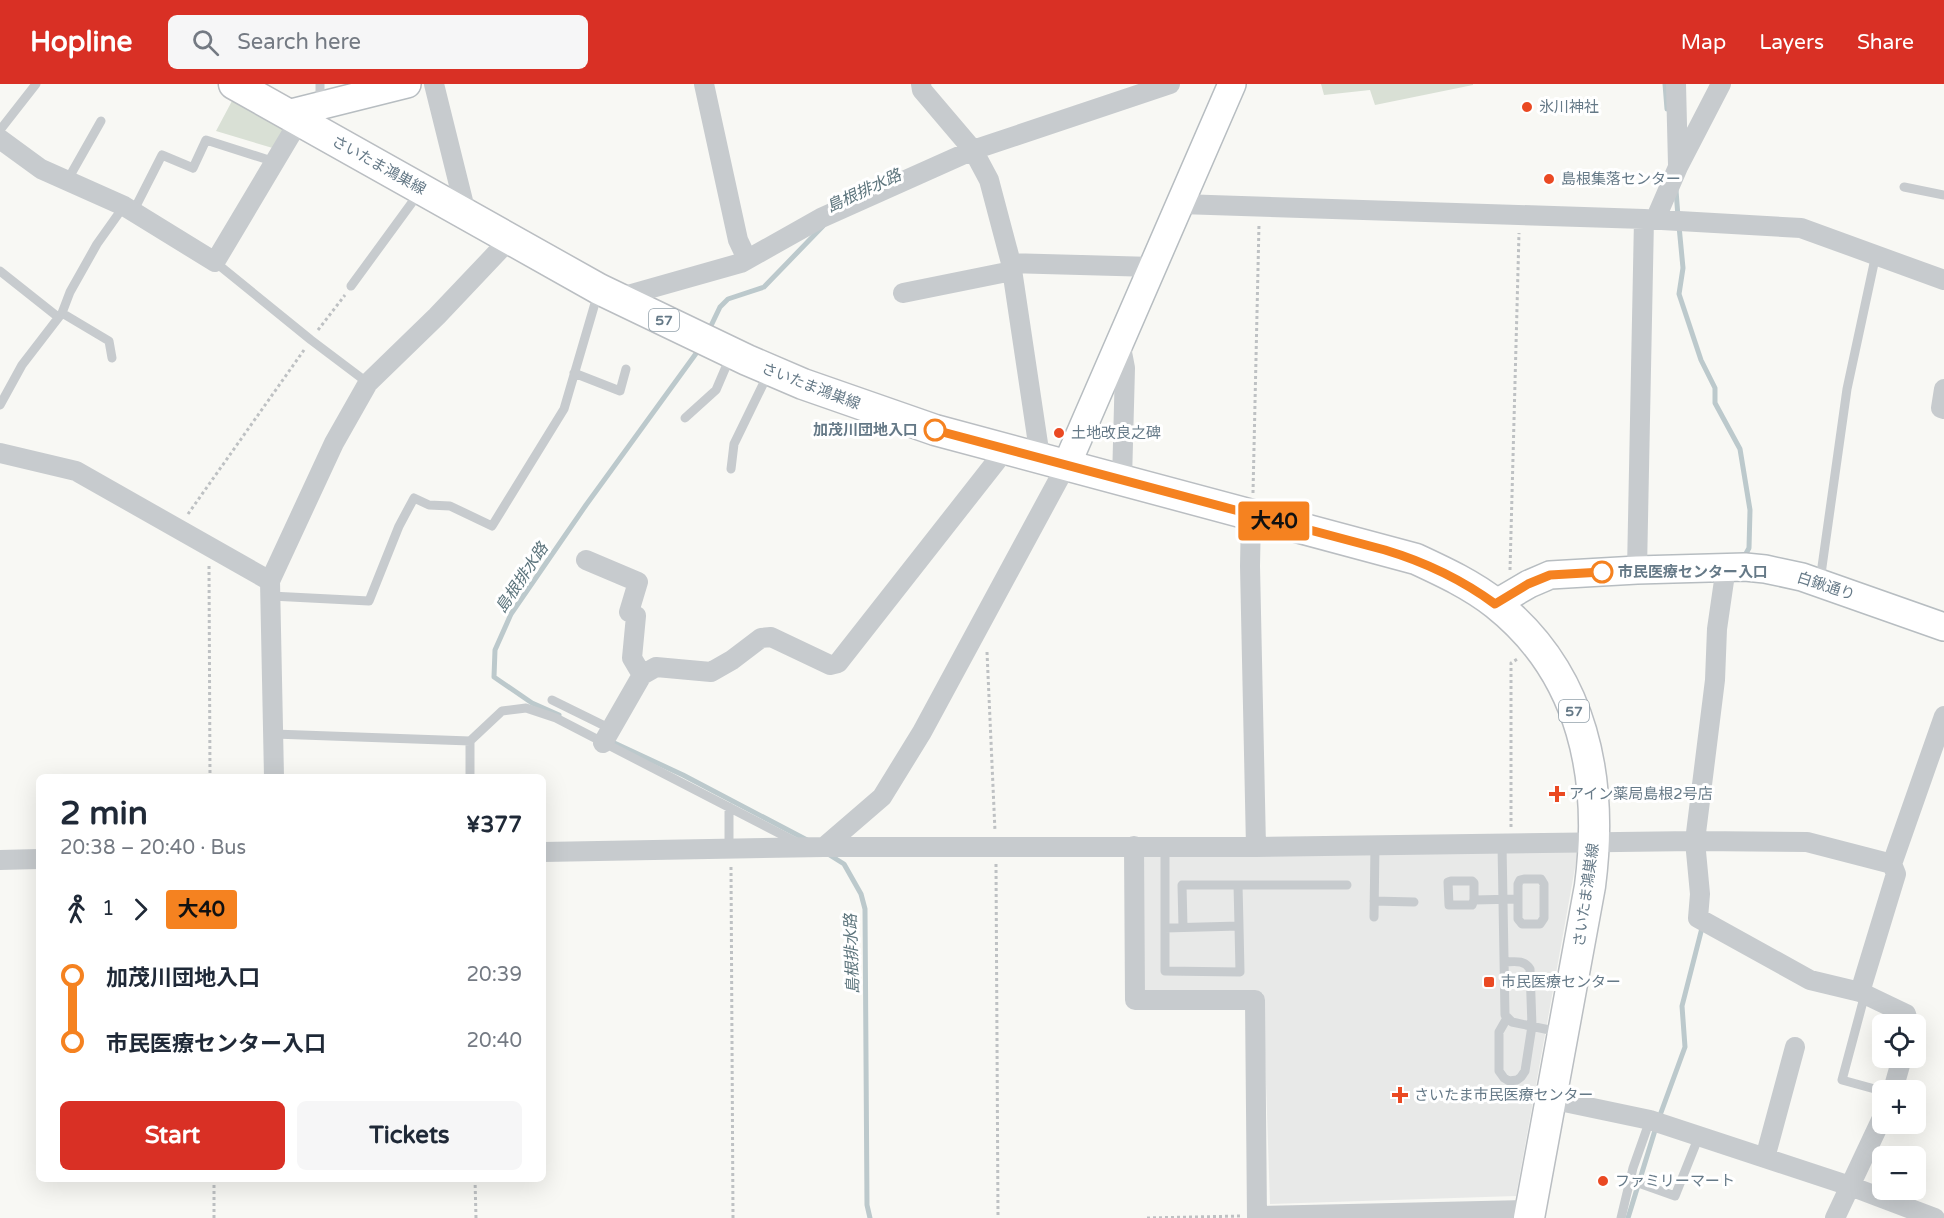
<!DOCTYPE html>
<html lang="en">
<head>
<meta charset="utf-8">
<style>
  body { margin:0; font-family:"Varela Round","Noto Sans JP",sans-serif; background:#f6f6f7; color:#1f2937; height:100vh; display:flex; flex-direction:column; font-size:22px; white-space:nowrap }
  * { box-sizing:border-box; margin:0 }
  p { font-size:20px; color:#747a83 }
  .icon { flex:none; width:33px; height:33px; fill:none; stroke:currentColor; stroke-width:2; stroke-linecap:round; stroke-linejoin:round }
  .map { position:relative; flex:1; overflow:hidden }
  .drawer { position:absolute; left:36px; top:690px; width:510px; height:408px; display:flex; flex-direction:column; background:#fff; border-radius:9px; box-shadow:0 6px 24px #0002 }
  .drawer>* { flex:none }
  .badge { padding:0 12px; border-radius:4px; font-size:21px; line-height:39px }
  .tools { position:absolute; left:1872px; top:930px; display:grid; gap:12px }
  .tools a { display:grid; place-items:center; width:54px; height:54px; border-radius:9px; background:#fff; box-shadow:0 6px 24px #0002; font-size:30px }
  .map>.badge { position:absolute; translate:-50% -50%; box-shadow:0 0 0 3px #fff }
  .legs { display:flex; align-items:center; gap:9px; height:66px; padding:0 24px; font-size:20px }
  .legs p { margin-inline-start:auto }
  .head { display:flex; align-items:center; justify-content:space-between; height:102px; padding:0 24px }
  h1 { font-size:33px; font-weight:800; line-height:45px }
  .action { display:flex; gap:12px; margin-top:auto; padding:12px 24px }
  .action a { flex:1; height:69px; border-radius:9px; background:#d93025; color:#fff; font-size:24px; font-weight:800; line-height:69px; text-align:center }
  .action a+a { background:#f6f6f7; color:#1f2937 }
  ul { padding:0 24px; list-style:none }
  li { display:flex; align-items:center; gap:21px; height:66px; font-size:22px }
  li i { display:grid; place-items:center; width:9px; height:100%; margin:0 8px; background:currentColor }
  li i::after { content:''; width:15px; height:15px; margin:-8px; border:4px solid; border-radius:50%; background:#fff }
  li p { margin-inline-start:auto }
  li:first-child i { background:linear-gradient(#0000 50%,currentColor 0) }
  li:last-child i { background:linear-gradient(currentColor 50%,#0000 0) }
  header { display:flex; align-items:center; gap:36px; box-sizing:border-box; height:84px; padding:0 30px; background:#d93025; color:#fff }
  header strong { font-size:28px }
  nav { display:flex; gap:33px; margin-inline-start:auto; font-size:21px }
  .search { width:420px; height:54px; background:#f6f6f7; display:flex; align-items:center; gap:15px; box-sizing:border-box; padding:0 21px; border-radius:9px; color:#747a83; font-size:22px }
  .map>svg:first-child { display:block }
</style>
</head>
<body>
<header>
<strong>Hopline</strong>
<div class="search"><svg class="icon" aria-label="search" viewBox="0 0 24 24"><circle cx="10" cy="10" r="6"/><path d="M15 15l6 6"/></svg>Search here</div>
<nav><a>Map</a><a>Layers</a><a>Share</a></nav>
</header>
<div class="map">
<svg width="1944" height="1134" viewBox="0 0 1944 1134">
  <rect width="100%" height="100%" fill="#f8f8f4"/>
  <path fill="#e8e9e8" d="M1578,767L1516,1112L1270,1120L1263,909L1142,910L1143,769Z"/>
  <path fill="#d9e0d5" d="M1321,0H1473V1L1375,21L1370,6L1324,11Z
    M232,17L286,46L276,65L216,47Z"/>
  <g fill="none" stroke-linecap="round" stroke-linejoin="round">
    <path stroke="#bcc9cc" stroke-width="5" d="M1665,0L1667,25
      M1676,106L1678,133
      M1679,142L1683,184L1679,210L1701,276L1715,304V319L1740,365L1750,426L1749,464L1743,475
      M708,248L720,223L728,215L764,203L823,142
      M559,631L532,619L494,593L495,566L511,530L586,421L700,264
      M610,657L683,691L807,756
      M828,770L844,780L861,810L865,825L867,1121L870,1134
      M1659,1034L1685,963L1682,922L1703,840
      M1628,1134L1656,1043"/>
    <g stroke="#b7bdc1" stroke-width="30">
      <path id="secondary" d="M287,30L407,0
        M1067,380L1232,0
        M1495,520L1529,500L1550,491L1637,486L1745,483L1765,485L1802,493L1944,543"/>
    </g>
    <g stroke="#babec2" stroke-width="33">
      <path id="primary" d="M234,0L599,205L747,276L803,300L935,346L1416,475C1444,488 1472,501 1496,520C1584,590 1604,695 1590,802L1529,1134"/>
    </g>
    <path stroke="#bec1c3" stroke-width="3" stroke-dasharray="3 3" stroke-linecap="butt" d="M318,246L345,211
      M1253,409L1259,140
      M188,430L304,266
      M209,482L210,693
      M1510,486L1519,149
      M987,568L995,747
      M1511,743V579L1519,574
      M996,780L998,1134
      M731,783L733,1134
      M214,1095V1134
      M475,1095L476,1134
      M1147,1134L1240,1132"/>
    <path stroke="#c7cbce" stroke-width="9" d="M320,0V19
      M0,46L36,0
      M67,97L101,37
      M1904,103L1944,111
      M133,128L162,71L193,84L206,56L275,78
      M215,178L311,256L368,299
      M0,187L58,233
      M351,202L419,109
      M62,229L109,257L112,274
      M574,289L620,307L626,285
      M0,321L22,281L62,229L70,208L97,160L124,122
      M685,334L716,306L731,271
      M731,385L734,360L769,288
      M1820,497L1847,305L1876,170
      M271,512L369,517L399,442L414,414L429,421L450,422L492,442L564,325L598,209
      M552,616L611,645
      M274,650L470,657L502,627L526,624L556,634L798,759
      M470,657V693
      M729,723V760L731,766
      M1502,760L1505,931L1512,938L1559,948
      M1524,795H1541L1544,800V834L1540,840H1522L1518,835V800L1520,796Z
      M1238,801L1239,842
      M1474,816V799L1472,797H1451L1448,798L1449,821H1472L1474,816L1518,815
      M1374,817L1414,818
      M1374,833L1375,761
      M1183,843L1182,801H1347
      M1165,844L1239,842L1240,888L1165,887V762
      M1504,878C1513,878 1524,875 1530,885L1532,942L1525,987L1521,993L1517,996L1509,997L1504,994L1499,987V948L1507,934
      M1865,910L1842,996L1882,1007
      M1630,1096L1675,1112L1699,1052
      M1621,1134L1633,1084L1650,1036"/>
    <path stroke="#c7cbce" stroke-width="20" d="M434,0L466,129
      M704,0L738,156L747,175
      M921,0L922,6L973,66L989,96L1011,179L1040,373
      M1676,0L1678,81
      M0,55L41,85L124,122L215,178L299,37
      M1180,120L1644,135L1801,144L1944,196
      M1655,136L1678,83L1721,0
      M1011,179L1153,183
      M903,209L1012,187
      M617,214L741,179L821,134L973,66L1170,0
      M1120,258L1125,284L1122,396
      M1944,305L1941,324L1944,325
      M0,369L76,387L270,497
      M1251,430L1250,482L1256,763
      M586,476L638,498L629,528L636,532L632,574L642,591
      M1726,483L1717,545L1715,596L1695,757L1700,810L1698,834L1810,896L1860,908
      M1637,486L1644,135
      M603,659L642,591L656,583L711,588L732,576L761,554L771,553L830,581L838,579L1006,365
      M274,693L270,497L334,359L368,299L437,232L510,155
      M1134,762L1135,916H1255L1257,1134
      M824,763L882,713L922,648L1067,380
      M543,768L824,763H1256L1695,757L1807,758L1892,780
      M0,776L39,775
      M1909,940L1906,930L1860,908L1896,790L1892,780L1944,632
      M1893,1006L1902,974
      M1550,1015L1650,1036L1850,1102L1935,1134
      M1765,1074L1795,963
      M1257,1132L1530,1126
      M1835,1134L1882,1034"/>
    <use href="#secondary" stroke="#fff" stroke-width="27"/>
    <use href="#primary" stroke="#fff" stroke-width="30"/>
  </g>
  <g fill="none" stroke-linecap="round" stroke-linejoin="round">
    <g stroke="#fff" stroke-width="14">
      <path id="line-1" d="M935,346L1385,466C1425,478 1461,495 1495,520L1528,500L1550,491L1602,488"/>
    </g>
    <use href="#line-1" stroke="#f58220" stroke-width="9"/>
  </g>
  <g fill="#ea4922" stroke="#fff" stroke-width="2">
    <circle cx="1527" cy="23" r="6"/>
    <circle cx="1549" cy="95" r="6"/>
    <circle cx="1059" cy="349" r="6"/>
    <path d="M1554 701h6v6h6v6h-6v6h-6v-6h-6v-6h6z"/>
    <rect x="1483" y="892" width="12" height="12" rx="3"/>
    <path d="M1397 1002h6v6h6v6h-6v6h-6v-6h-6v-6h6z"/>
    <circle cx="1603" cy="1097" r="6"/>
  </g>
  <g fill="#fff" stroke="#f58220" stroke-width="3">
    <circle cx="935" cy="346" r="10"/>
    <circle cx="1602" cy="488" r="10"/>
  </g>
  <g text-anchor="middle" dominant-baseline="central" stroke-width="6" stroke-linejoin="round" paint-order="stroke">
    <g fill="#fff" stroke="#93a1ab" stroke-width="1.5">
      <rect x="649" y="225" width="30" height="22" rx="4.5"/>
      <rect x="1559" y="616" width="30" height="22" rx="4.5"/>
    </g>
    <g font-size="14" font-weight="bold" fill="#657987">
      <text x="664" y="236">57</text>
      <text x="1574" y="627">57</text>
    </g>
    <g font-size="15" fill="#657987" stroke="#fff" text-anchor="start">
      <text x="1539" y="23">氷川神社</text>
      <text x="1561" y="95">島根集落センター</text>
      <text x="1071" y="349">土地改良之碑</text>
      <text x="1569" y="710">アイン薬局島根2号店</text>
      <text x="1501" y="898">市民医療センター</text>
      <text x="1414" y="1011">さいたま市民医療センター</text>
      <text x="1615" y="1097">ファミリーマート</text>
    </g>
    <g font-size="15" fill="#657987" stroke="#fff">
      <text transform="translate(379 81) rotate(29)">さいたま鴻巣線</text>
      <text transform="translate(811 302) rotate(21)">さいたま鴻巣線</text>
      <text transform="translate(1826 502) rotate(18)">白鍬通り</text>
      <text transform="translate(1586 811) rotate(-82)">さいたま鴻巣線</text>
    </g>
    <g font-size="15" font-weight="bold" fill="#657987" stroke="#fff" text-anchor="end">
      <text x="918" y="346">加茂川団地入口</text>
      <text x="1618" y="488" text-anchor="start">市民医療センター入口</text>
    </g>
    <g font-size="16" font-style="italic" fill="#5c747c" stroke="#fff">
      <text transform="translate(864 107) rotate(-25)">島根排水路</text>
      <text transform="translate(522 494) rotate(-56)">島根排水路</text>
      <text transform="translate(852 870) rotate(-92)">島根排水路</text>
    </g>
  </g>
</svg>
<div class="tools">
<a><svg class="icon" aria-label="locate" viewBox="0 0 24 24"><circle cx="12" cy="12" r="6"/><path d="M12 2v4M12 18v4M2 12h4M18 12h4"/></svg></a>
<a>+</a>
<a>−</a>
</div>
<b class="badge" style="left:1274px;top:437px;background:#f58220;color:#111">大40</b>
<section class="drawer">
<div class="head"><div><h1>2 min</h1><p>20:38 – 20:40 · Bus</p></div><b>¥377</b></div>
<div class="legs"><svg class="icon" aria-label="walk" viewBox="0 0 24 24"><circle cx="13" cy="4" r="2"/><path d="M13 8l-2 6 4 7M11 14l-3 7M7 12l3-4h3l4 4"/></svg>1<svg class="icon" aria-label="forward" viewBox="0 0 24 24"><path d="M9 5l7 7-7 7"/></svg><b class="badge" style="background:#f58220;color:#111">大40</b></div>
<ul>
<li><i style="color:#f58220"></i><b>加茂川団地入口</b><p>20:39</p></li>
<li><i style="color:#f58220"></i><b>市民医療センター入口</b><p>20:40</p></li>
</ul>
<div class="action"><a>Start</a><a>Tickets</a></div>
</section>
</div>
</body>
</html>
